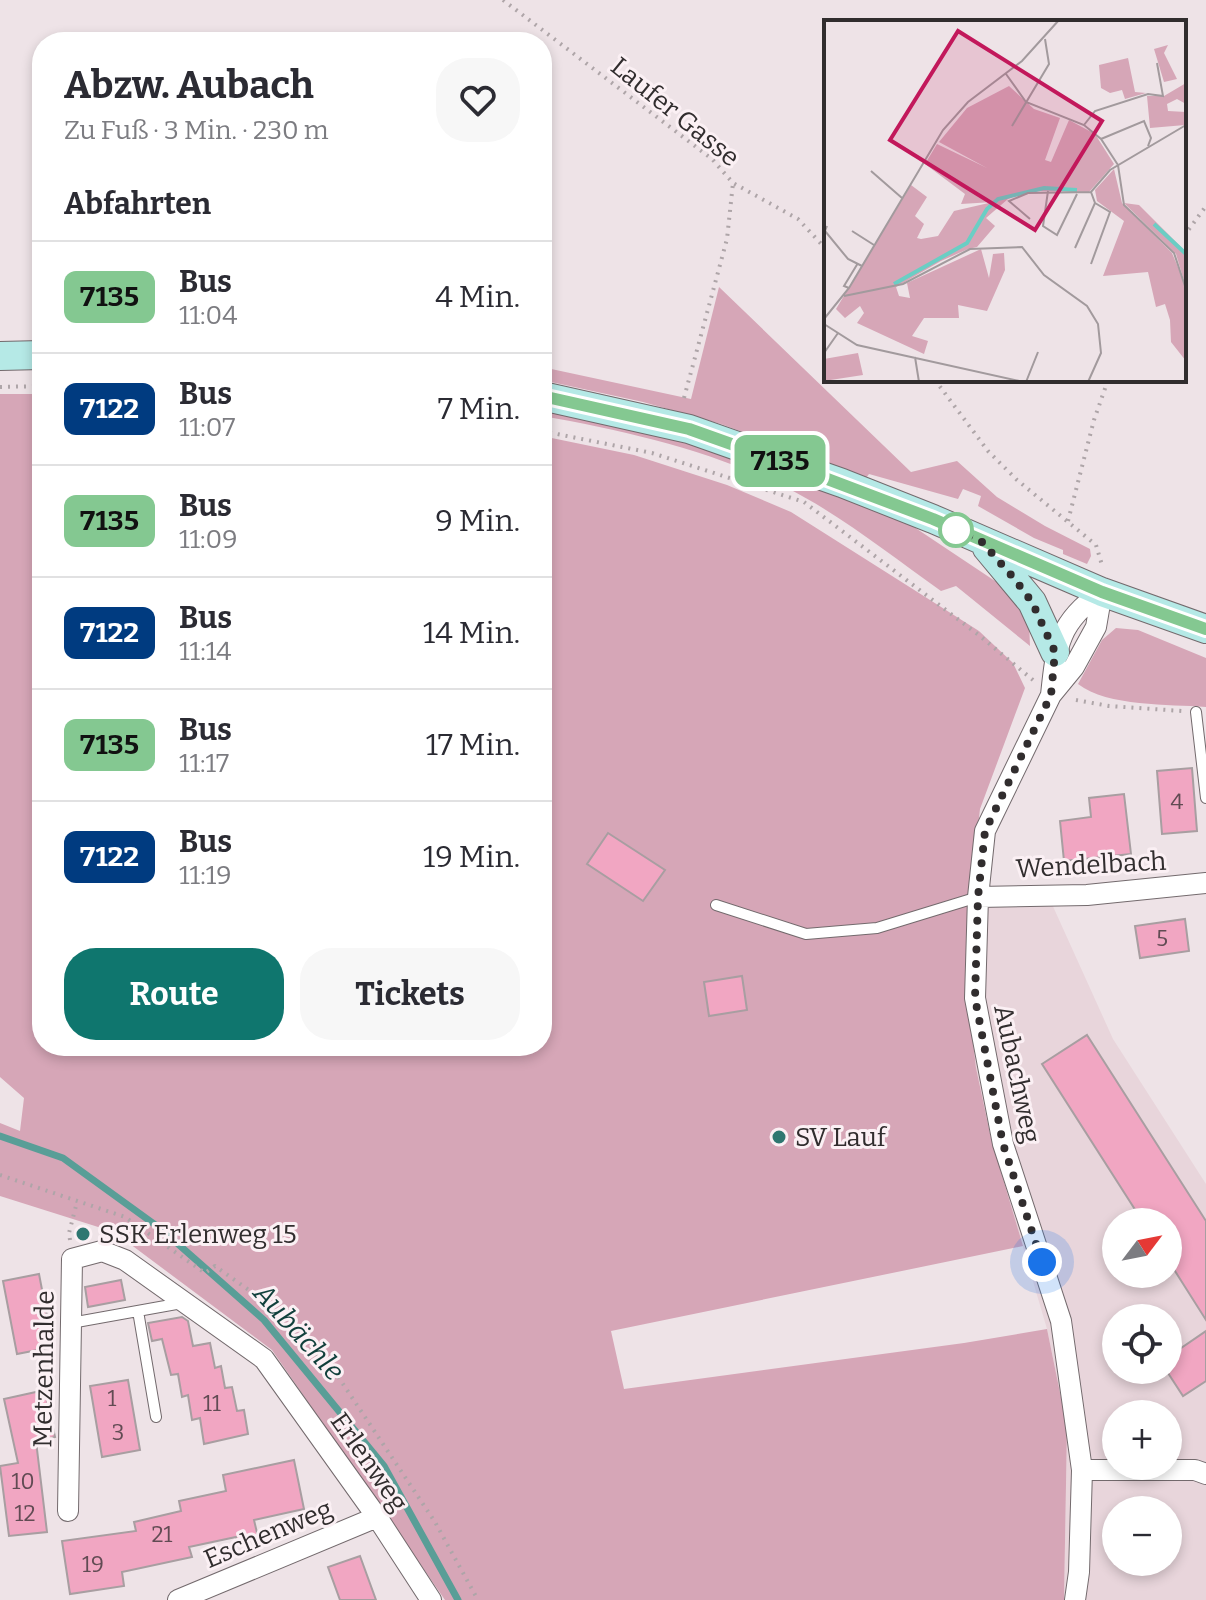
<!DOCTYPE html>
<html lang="de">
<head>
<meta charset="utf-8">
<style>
  body { margin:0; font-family:Bitter,serif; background:#f7f7f7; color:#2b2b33; height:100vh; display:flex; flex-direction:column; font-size:30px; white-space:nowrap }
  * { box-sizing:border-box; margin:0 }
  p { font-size:26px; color:#7c7c81 }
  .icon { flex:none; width:44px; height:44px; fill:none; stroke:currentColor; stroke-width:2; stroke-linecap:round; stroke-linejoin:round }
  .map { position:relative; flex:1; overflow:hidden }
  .panel { position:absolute; left:32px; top:32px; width:520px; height:1024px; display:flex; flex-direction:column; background:#fff; border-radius:32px; box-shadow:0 4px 12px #0003 }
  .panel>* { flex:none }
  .badge { padding:0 16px; border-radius:12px; font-size:28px; line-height:52px }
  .needle { width:52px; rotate:58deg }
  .controls { position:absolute; left:1102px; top:1208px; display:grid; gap:16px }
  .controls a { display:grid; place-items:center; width:80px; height:80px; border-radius:50%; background:#fff; box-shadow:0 4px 12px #0003; font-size:40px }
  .you { position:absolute; width:40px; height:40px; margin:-20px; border:6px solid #fff; border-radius:50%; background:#1a73e8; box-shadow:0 0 0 12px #1a73e833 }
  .map>.badge { position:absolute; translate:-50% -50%; box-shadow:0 0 0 4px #fff }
  h2 { padding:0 32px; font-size:30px; line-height:72px }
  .round { display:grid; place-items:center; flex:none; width:84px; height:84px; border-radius:32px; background:#f7f7f7 }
  .summary { display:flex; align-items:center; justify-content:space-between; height:136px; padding:0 32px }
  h1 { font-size:38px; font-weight:700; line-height:60px }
  .action { display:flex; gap:16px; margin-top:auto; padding:16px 32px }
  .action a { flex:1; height:92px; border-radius:32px; background:#0f766e; color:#fff; font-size:32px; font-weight:700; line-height:92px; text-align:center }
  .action a+a { background:#f7f7f7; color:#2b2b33 }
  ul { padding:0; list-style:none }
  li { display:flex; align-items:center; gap:24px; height:112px; padding:0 32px; border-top:2px solid #e1e1e2 }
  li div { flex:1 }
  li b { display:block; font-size:30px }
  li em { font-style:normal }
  li .badge { min-width:88px; font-weight:700; text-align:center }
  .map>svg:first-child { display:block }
</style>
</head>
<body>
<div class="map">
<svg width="1206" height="1600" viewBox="0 0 1206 1600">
  <rect width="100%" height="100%" fill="#eee3e7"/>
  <path fill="#e8d5db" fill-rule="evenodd" d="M970,895L1051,902L1113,1039L1206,1184V1600H1064L1067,1427L1047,1329L991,1138L976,1068L967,990ZM1116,1222H1168V1274H1116ZM1116,1318H1168V1370H1116ZM1116,1414H1168V1466H1116ZM1116,1510H1168V1562H1116Z"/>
  <path fill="#d6a6b7" d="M719,287L911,472L957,461L997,497L1045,526L1090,549L1091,556L1087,564L1063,554V550L1034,538L978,506L981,496L963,489L958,499L869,474L866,478L721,424L643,402L542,380V367L691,399Z
    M0,394H42V1046H542V436L634,455L727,485L791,512L979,631L1013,663L1025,688L980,809L970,895L967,990L976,1068L991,1138L1023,1246L611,1331L624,1389L964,1343L1047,1329L1067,1427L1064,1600H445L272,1350L114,1232L0,1196V1123L20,1131L24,1098L0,1077Z
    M542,405L721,450L902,519L1004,587L1029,622L1030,646L956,586L941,591C890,555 840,514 783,486C708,450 623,430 542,416Z
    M1116,628L1138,630L1206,658V707C1169,704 1108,707 1078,684L1102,640Z"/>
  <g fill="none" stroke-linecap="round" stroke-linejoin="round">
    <path stroke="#599e97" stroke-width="7" d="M0,1136L63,1158L161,1229L264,1320L384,1466L458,1600"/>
  </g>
  <path fill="#f1a6c2" stroke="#a89ea1" stroke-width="2" d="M1192,768L1197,831L1162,834L1157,771Z
    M1124,794L1131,854L1064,861L1060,821L1091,817L1089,798Z
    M608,833L665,870L643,901L587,864Z
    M1185,919L1189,951L1140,958L1135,926Z
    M742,976L747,1010L709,1016L704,982Z
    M1087,1035L1206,1221V1320L1168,1260V1222H1143L1042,1064Z
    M39,1274L53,1347L17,1354L3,1281Z
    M121,1280L125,1300L88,1307L85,1287Z
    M182,1317L188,1321L193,1346L210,1343L215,1368L221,1366L225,1388L232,1387L237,1411L244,1410L248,1434L204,1444L200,1418L192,1420L188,1395L182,1397L178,1374L171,1375L162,1339L152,1341L148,1323Z
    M1206,1331V1381L1183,1396L1168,1373V1357Z
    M128,1380L140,1450L102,1457L90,1386Z
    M45,1390L55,1437L36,1441L47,1532L9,1536L0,1466L18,1463L4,1399Z
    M294,1460L304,1509L254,1520L258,1537L237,1542L236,1537L189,1547L192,1557L122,1572L124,1586L70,1594L62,1541L136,1531L134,1522L181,1511L179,1501L226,1491L223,1475Z
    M360,1556L376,1600H340L328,1567Z"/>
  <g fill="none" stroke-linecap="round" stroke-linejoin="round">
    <g stroke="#736a6d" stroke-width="12">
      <path id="lane" d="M1196,712L1206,798
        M716,905L806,934L877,928L978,897
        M138,1311L156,1417
        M71,1323L182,1303"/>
    </g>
    <g stroke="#736a6d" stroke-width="22">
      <path id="street" d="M1051,695C1056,646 1059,621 1102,592
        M978,897L1087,895L1206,883
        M1082,1470H1195L1206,1474
        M68,1511L72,1259L102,1251L125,1260L264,1359L377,1517L431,1600
        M178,1600L377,1517
        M1075,1600L1079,1572L1082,1470L1061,1321L1003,1144L975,998L978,897L985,831L1051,695L1074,667L1096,627L1102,592"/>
    </g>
    <g stroke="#736a6d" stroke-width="30">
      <path id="secondary" d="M0,356L42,355
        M542,396L689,429L842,483L933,519L1102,592L1206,629
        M987,548L1032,602L1055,652"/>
    </g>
    <path stroke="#aea5a8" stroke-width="4" stroke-dasharray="2 6" stroke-linecap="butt" d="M503,0L712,159L733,183L798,219L826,249
      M1184,236L1206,206
      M935,380L988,451L1017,480L1096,545L1102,565
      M0,387L42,386
      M684,398L727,239L733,183
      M542,431L652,453L804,502L980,636L1033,680
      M1068,521L1094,420L1108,380
      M1076,700L1109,706L1182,711
      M0,1175L125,1217L205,1273L215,1266L253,1293L337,1375L435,1522L478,1600
      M70,1240L69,1233L77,1202"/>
    <use href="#lane" stroke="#fff" stroke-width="10"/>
    <use href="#street" stroke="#fff" stroke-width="20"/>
    <use href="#secondary" stroke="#b5e9e6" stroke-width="28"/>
  </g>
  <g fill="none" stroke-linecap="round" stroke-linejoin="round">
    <g stroke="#fff" stroke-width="18">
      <path id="line" d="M542,396L689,429L793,466L933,519L1102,592L1206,629"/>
    </g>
    <use href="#line" stroke="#84c891" stroke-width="12"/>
    <path stroke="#312d2e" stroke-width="8" stroke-dasharray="0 14.4" d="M956,530L981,541L1013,577L1032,602L1055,652L1051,695L985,831L978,897L975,998L1003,1144L1042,1262"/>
  </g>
  <circle fill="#fff" stroke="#84c891" stroke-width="4" cx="956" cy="530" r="16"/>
  <g fill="#2f7771" stroke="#fbf0f4" stroke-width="3">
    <circle cx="779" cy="1137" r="8"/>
    <circle cx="83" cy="1234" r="8"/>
  </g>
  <g text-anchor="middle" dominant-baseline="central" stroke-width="6" stroke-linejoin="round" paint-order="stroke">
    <g font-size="22" fill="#614b53">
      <text x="1177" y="801">4</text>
      <text x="1162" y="938">5</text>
      <text x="112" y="1398">1</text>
      <text x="212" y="1403">11</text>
      <text x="118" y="1432">3</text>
      <text x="23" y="1481">10</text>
      <text x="25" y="1513">12</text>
      <text x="162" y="1534">21</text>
      <text x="93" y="1564">19</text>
    </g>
    <g font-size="26" fill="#312d2e" stroke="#fbf0f4">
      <text transform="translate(675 112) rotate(39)">Laufer Gasse</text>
      <text transform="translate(1091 865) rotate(-3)">Wendelbach</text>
      <text transform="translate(1017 1074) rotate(78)">Aubachweg</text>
      <text transform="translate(44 1369) rotate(-89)">Metzenhalde</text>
      <text transform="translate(369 1462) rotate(55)">Erlenweg</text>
      <text transform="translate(268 1534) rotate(-23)">Eschenweg</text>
    </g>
    <g font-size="26" fill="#312d2e" stroke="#fbf0f4" text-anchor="start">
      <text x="795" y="1137">SV Lauf</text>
      <text x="99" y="1234">SSK Erlenweg 15</text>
    </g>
    <g font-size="28" font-style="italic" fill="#103f3b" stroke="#fbf0f4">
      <text transform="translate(299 1332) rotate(48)">Aubächle</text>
    </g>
  </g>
  <g transform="translate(824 20)">
    <rect width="362" height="362" fill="#eee3e7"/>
    <path d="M344,25L340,33L353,59L340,62L330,29ZM304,38L311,72L322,73L301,79L298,70L286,73L277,68L275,45ZM362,63V84L353,79L343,84L344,91L362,92L361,105L326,108L323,76H340ZM185,66L210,89L236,98L221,140L227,142L245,100L271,114L290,144L265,172L203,171L184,179L162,198L171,206L153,227L144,229L117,241L72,267L75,276L86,278L83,263L157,229L165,258L169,234L180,233L181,250L163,291L134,285L135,298H100L88,316L104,321L100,334L33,303L40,293L36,286L21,298L12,289L87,165L103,177L91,196L100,204L93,218L97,219L114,216L130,191L169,182L137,184L141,174L101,144L113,124L163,148L115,122L143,88ZM290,149L298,183L348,233L361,264L352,234L300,183L315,185L362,232V341L347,322L346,300L341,284L332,287L324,252L279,256L300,201L273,181L271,170ZM34,333L39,355L0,361V339Z" fill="#d6a6b7"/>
    <path fill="none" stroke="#6acec4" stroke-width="4" d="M330,204L362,234M70,264L143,223L163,189L174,179L220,168L253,170"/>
    <path fill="none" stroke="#a29a9d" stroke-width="2" d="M182,54L202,82L260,105L277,119L294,145L300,185L350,233L362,269M260,105L271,91L324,74L339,76L333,43M188,106L225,44L221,19M277,119L320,101L327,118L324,126M47,151L78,178M224,171L219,206L233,215L253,174M206,199L185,181L204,173L267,172L286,150L362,105M3,206L1,211L24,239L38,246M28,211L50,225M251,228L271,183L267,172M267,244L286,192L271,183M25,268L20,266L34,243M20,276L79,264L146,229L198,227L220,255L263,286L274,304L277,333L264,362M0,299L25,268L119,110L144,82L198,41L235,0M0,304L33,325L200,362M0,333L14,313M91,337L95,362M202,362L214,332"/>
    <path fill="#c2185b" fill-opacity="0.15" stroke="#c2185b" stroke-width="4" d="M134,11L278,101L211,210L66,120Z"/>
    <rect width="362" height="362" fill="none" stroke="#312d2e" stroke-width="4"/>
  </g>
</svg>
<div class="controls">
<a><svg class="needle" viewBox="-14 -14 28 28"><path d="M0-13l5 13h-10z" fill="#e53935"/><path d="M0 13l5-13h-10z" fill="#7c7c81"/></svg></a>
<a><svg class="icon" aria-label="locate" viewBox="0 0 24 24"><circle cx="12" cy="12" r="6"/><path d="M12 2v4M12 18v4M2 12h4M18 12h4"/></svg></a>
<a>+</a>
<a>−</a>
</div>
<div class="you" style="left:1042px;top:1262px"></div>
<b class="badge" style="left:780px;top:461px;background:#84c891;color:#111">7135</b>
<section class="panel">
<div class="summary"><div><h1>Abzw. Aubach</h1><p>Zu Fuß · 3 Min. · 230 m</p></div><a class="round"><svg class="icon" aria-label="heart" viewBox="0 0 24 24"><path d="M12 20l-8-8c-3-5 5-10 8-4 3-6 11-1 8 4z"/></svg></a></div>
<h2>Abfahrten</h2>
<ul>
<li><span class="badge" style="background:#84c891;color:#111">7135</span><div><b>Bus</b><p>11:04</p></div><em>4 Min.</em></li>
<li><span class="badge" style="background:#003b80;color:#fff">7122</span><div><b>Bus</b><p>11:07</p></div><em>7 Min.</em></li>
<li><span class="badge" style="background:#84c891;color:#111">7135</span><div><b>Bus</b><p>11:09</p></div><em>9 Min.</em></li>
<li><span class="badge" style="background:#003b80;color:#fff">7122</span><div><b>Bus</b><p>11:14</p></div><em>14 Min.</em></li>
<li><span class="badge" style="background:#84c891;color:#111">7135</span><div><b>Bus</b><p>11:17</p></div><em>17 Min.</em></li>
<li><span class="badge" style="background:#003b80;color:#fff">7122</span><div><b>Bus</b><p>11:19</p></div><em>19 Min.</em></li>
</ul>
<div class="action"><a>Route</a><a>Tickets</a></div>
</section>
</div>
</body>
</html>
